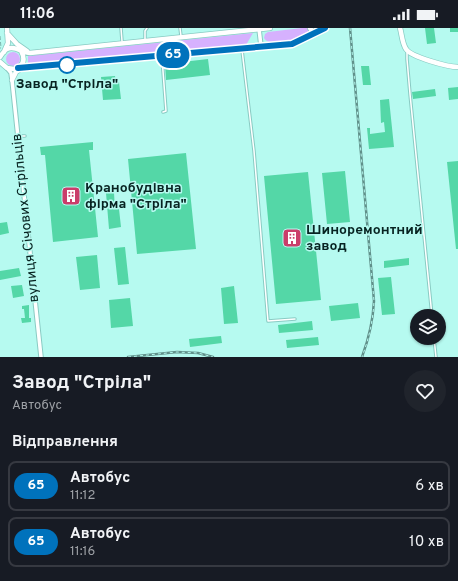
<!DOCTYPE html>
<html lang="uk">
<head>
<meta charset="utf-8">
<style>
  body { margin:0; font-family:Overpass,sans-serif; background:#20242c; color:#f1f3f6; height:100vh; display:flex; flex-direction:column; font-size:15px; white-space:nowrap }
  * { box-sizing:border-box; margin:0 }
  p { font-size:13px; color:#9ea1a6 }
  .icon { flex:none; width:22px; height:22px; fill:none; stroke:currentColor; stroke-width:2; stroke-linecap:round; stroke-linejoin:round }
  .map { position:relative; height:329px; overflow:hidden }
  .drawer { display:flex; flex-direction:column; background:#171b24; flex:1 }
  .drawer>* { flex:none }
  .badge { padding:0 8px; border-radius:13px; font-size:14px; line-height:26px }
  .fabs { position:absolute; left:410px; top:281px; display:grid; gap:8px }
  .fabs a { display:grid; place-items:center; width:36px; height:36px; border-radius:50%; background:#171b24; box-shadow:0 1px 3px #0004; font-size:20px }
  .map>.badge { position:absolute; translate:-50% -50%; box-shadow:0 0 0 2px #fff }
  h2 { padding:0 12px; font-size:15px; line-height:36px }
  .round { display:grid; place-items:center; flex:none; width:42px; height:42px; border-radius:21px; background:#20242c }
  .head { display:flex; align-items:center; justify-content:space-between; height:68px; padding:0 12px }
  h1 { font-size:19px; font-weight:700; line-height:30px }
  ul { padding:0; list-style:none }
  li { display:flex; align-items:center; gap:12px; height:50px; margin:0 8px 6px; padding:0 4px; border:2px solid #363941; border-radius:8px }
  li div { flex:1 }
  li b { display:block; font-size:15px }
  li em { font-style:normal }
  li .badge { min-width:44px; font-weight:700; text-align:center }
  .status { display:flex; justify-content:space-between; align-items:center; height:28px; padding:0 20px; background:#171b24; direction:ltr }
  .status svg { height:11px; fill:currentColor }
  .map>svg:first-child { display:block }
</style>
</head>
<body>
<div class="status"><b>11:06</b><svg viewBox="0 0 49 12"><path d="M0 12V9h3v3zM5 12V6h3v6zM10 12V3h3v9zM15 12V0h3v12zM26 1h20v11H26zM47 4h2v5h-2z"/></svg></div>
<div class="map">
<svg width="458" height="329" viewBox="0 0 458 329">
  <rect width="100%" height="100%" fill="#b6faf0"/>
  <path fill="#d6b1fe" d="M302,0H308L310,2L309,4C301,10 271,22 264,10L265,6L268,4Z
    M253,5L246,17L28,37V28Z
    M6 31a7 7 0 1 1 14 0a7 7 0 1 1-14 0Z"/>
  <path fill="#54d7a7" d="M425,0H434L436,15L427,16Z
    M450,0H458V4H450Z
    M208,31L210,47L166,52L165,36Z
    M361,38H369L371,57H363Z
    M115,48L116,54H119L121,71L103,72L101,49Z
    M458,59V71L449,72L448,60Z
    M435,61L436,68L413,71L412,64Z
    M389,71L394,119L369,121L367,100H370V106L385,104L384,94L381,95L380,72Z
    M93,114V122H89L98,209L53,214L45,127H41L40,119Z
    M186,125L196,221L137,226L128,131Z
    M458,133V221H456L447,134Z
    M345,143L350,194L327,196L322,145Z
    M308,144L321,272L276,276L264,148Z
    M106,165H114L115,181H119L121,199L109,201Z
    M7,194L9,205L0,207V195Z
    M125,219L129,256L118,257L114,220Z
    M97,227L100,260L80,262L76,229Z
    M409,230V237L384,240V233Z
    M19,240L21,248L0,252V243Z
    M391,249L395,286L382,287L378,250Z
    M22,257L24,268L13,270L11,258Z
    M234,258L238,295L224,296L221,260Z
    M130,270L133,298L111,300L109,272Z
    M358,275L360,290L331,293L329,278Z
    M29,277V290H31V294L22,295L21,290H25L24,281H22V278Z
    M312,293L313,302L279,305L278,297Z
    M221,308L222,315L190,319L189,311Z
    M318,309L319,317L287,320L286,312Z"/>
  <g fill="none" stroke-linecap="round" stroke-linejoin="round">
    <g stroke="#89cbc3" stroke-width="3.5">
      <path id="service" d="M121,0L122,13
        M180,0L181,8
        M145,11V3L147,0
        M242,22L254,123L268,293L295,291
        M407,25V31L410,66L432,288
        M162,30L166,83L163,84
        M19,108H25
        M434,310L436,329"/>
    </g>
    <g stroke="#89cbc3" stroke-width="5.5">
      <path id="minor" d="M259,1L261,18
        M7,40L11,45L12,52L41,329"/>
    </g>
    <g stroke="#89cbc3" stroke-width="6">
      <path id="tertiary" d="M400,0C402,7 402,15 406,21C411,29 448,39 458,39
        M7,5L17,16L27,23
        M309,8L312,3L310,0
        M4,24L8,15L7,0
        M0,29C2,26 4,23 7,21C15,17 22,25 30,25L270,0
        M0,34L7,40L14,41L288,16L299,13L325,0
        M18,40C24,36 25,30 21,23
        M12,52L16,44L20,41"/>
    </g>
    <path stroke="#7eb5ad" stroke-width="1" stroke-dasharray="4 2" stroke-linecap="butt" d="M0,8L1,20H0"/>
    <use href="#service" stroke="#fff" stroke-width="1.5"/>
    <use href="#minor" stroke="#fff" stroke-width="3.5"/>
    <use href="#tertiary" stroke="#fff" stroke-width="4.5"/>
    <g stroke="#60908a" stroke-width="2.5">
      <path id="rail" d="M350,0L374,273C373,293 369,310 362,329
        M128,329L177,324L198,325L213,329"/>
    </g>
    <use href="#rail" stroke="#b6faf0" stroke-width="1" stroke-dasharray="3" stroke-linecap="butt"/>
  </g>
  <g fill="none" stroke-linecap="round" stroke-linejoin="round">
    <g stroke="#fff" stroke-width="9">
      <path id="line" d="M18,40L292,16L325,0"/>
    </g>
    <use href="#line" stroke="#0072bc" stroke-width="6"/>
  </g>
  <defs>
    <g id="building-square" transform="scale(1)"><rect x="-9" y="-9" width="18" height="18" rx="4" fill="#ca3d6a" stroke="#b6faf0"/><path d="M-4-6H4V6H1V3H-1V6H-4ZM-2.5-4.3h1.7v1.8h-1.7ZM.8-4.3h1.7v1.8H.8ZM-2.5-1h1.7V.8h-1.7ZM.8-1h1.7V.8H.8Z" fill="#fff"/></g>
  </defs>
  <g fill-rule="evenodd">
    <use href="#building-square" x="71" y="168"/>
    <use href="#building-square" x="292" y="210"/>
  </g>
  <circle fill="#fff" stroke="#0072bc" stroke-width="2" cx="67" cy="37" r="8"/>
  <g text-anchor="middle" dominant-baseline="central" stroke-width="3" stroke-linejoin="round" paint-order="stroke">
    <g font-size="14" font-weight="bold" fill="#072321" stroke="#b6faf0">
      <text x="67" y="56">Завод "Стріла"</text>
    </g>
    <g font-size="14" font-weight="bold" fill="#072321" stroke="#b6faf0" text-anchor="start">
      <text x="85" y="160">Кранобудівна<tspan x="85" dy="16">фірма "Стріла"</tspan></text>
      <text x="306" y="202">Шиноремонтний<tspan x="306" dy="16">завод</tspan></text>
    </g>
    <g font-size="14" fill="#072321" stroke="#b6faf0">
      <text transform="translate(26 190) rotate(-96)">вулиця Січових Стрільців</text>
    </g>
  </g>
</svg>
<div class="fabs">
<a><svg class="icon" aria-label="layers" viewBox="0 0 24 24"><path d="M12 4l9 5-9 5-9-5zM3 14l9 5 9-5"/></svg></a>
</div>
<b class="badge" style="left:173px;top:27px;background:#0072bc;color:#fff">65</b>
</div>
<section class="drawer">
<div class="head"><div><h1>Завод &quot;Стріла&quot;</h1><p>Автобус</p></div><a class="round"><svg class="icon" aria-label="heart" viewBox="0 0 24 24"><path d="M12 20l-8-8c-3-5 5-10 8-4 3-6 11-1 8 4z"/></svg></a></div>
<h2>Відправлення</h2>
<ul>
<li><span class="badge" style="background:#0072bc;color:#fff">65</span><div><b>Автобус</b><p>11:12</p></div><em>6 хв</em></li>
<li><span class="badge" style="background:#0072bc;color:#fff">65</span><div><b>Автобус</b><p>11:16</p></div><em>10 хв</em></li>
</ul>
</section>
</body>
</html>
